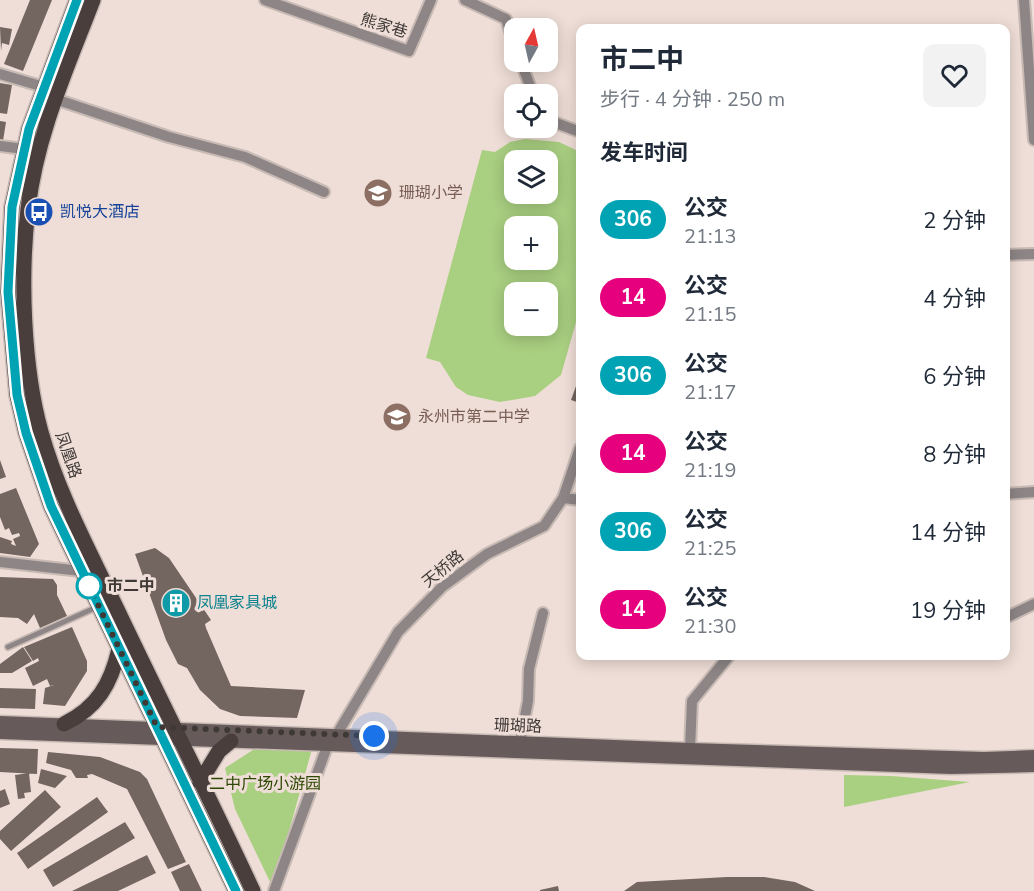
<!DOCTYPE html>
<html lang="zh">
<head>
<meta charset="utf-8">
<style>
  body { margin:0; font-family:"Nunito Sans","Noto Sans SC",sans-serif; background:#f2f2f3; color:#1f2937; height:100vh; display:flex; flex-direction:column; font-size:22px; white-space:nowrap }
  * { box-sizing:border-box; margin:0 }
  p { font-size:20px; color:#747a83 }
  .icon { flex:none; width:33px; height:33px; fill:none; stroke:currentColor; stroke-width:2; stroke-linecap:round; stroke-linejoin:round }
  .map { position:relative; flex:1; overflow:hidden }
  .drawer { position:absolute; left:576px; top:24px; width:434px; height:636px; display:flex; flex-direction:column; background:#fff; border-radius:12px; box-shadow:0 3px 15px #0003 }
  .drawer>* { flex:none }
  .badge { padding:0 12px; border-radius:20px; font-size:21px; line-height:39px }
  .needle { width:39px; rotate:8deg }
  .tools { position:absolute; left:504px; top:18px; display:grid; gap:12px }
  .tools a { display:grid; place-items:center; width:54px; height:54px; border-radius:12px; background:#fff; box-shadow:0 3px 15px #0003; font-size:30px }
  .you { position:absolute; width:30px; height:30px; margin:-15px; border:4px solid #fff; border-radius:50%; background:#1a73e8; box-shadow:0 0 0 9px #1a73e833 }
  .map>.badge { position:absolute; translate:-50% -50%; box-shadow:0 0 0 3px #fff }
  h2 { padding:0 24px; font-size:22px; line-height:54px }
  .round { display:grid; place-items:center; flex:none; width:63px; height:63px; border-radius:12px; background:#f2f2f3 }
  .headline { display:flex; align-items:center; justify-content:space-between; height:102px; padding:0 24px }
  h1 { font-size:28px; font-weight:700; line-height:45px }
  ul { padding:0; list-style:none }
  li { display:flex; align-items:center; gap:18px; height:78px; padding:0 24px }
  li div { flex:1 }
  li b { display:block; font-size:22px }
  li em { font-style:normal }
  li .badge { min-width:66px; font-weight:700; text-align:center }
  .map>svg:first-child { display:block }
</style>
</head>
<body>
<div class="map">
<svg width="1034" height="891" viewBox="0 0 1034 891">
  <rect width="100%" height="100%" fill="#efded7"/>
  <path fill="#a9cf81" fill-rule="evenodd" d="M525,139L559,142L580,152V308L561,375L535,396L500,402L468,395L456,387L440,362L426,358L482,150L495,152L510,142ZM548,160V194H514V160ZM514,226H548V260H514ZM514,292H548V326H514Z
    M256,748L312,749L273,888L235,809L225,768Z
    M844,775L891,776L970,782L844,807Z"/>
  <path fill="#73655f" d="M30,0H52L23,71L4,64Z
    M0,27L12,29L9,45L2,43L1,51Z
    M0,83L12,85L7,114L0,113Z
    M0,121L6,122L3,141L0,140Z
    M580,375V403L571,400Z
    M0,460L6,477L0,479Z
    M16,488L39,544L30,557L0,553V537L12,541L11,544L16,546L13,539L20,536L19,533L12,535L9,528L5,530L0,517V494Z
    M155,548L169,558L211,620L205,624L206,628L231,686L305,690L297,718L240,716L220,709L200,690L187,668L178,664L166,640L135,554Z
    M0,577L53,579L57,585V595L67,616L40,628L34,614L27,624L18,618L0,617Z
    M72,627L87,661V671L65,706L43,704L45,688L54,685L50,686L47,679L33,686L25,668L39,661L38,658L33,661L24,647Z
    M23,647L32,661L12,673H0V664Z
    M0,688L36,689L35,709L0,708Z
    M0,748L38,749L37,774L0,772Z
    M48,752L100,757L140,772L147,779L186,862L168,869L127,789L92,774L87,775L88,778H76L71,770L46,763Z
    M41,769L67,776L55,788L38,783Z
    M29,773L31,792L24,793L25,798L18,799L15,775Z
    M5,789L10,804L0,808V791Z
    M45,790L61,807L11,851L0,839V831Z
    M97,797L108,812L28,869L17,853Z
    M125,822L135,838L53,887L43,870Z
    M147,855L156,873L118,891H72Z
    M189,864L202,891H180L171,872Z
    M727,877H764L795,882L815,891H624L637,882Z
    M558,886L559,891H540V890Z"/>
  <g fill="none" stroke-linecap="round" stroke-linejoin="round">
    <g stroke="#c8bab4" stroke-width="8">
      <path id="service" d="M8,647L97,607"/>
    </g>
    <g stroke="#c8bab4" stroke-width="14">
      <path id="minor" d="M265,0L409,51L431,0
        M465,0L506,19L514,43
        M1024,0L1034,140
        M521,62L533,94
        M0,74L44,87
        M55,99L169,137L245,157L324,192
        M548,120L580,132
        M0,146L24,149
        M1005,255L1034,254
        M1005,494L1034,492
        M563,498L580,500
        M0,562L81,571
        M1005,618L1034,604
        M337,734L398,632L442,587L487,554L544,526L563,498L580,448
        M520,742L528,701L529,669L543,613
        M690,749L692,701L729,656
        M274,891L328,744"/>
    </g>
    <g stroke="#c8bab4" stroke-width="15">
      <path id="secondary" d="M0,722L690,749L984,758L1034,756
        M0,733L951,768L1034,766"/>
    </g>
    <g stroke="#c8bab4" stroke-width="18">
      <path id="primary" d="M77,0L29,129L12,207L8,292L17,395L26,433L51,506L236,891
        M93,0C67,68 36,136 28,209C20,276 23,367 41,432C58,493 89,550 116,607C161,702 209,796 253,891
        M64,724C97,708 111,684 119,649
        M200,782L219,751L231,741"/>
    </g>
    <use href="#service" stroke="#8e8686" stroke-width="5"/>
    <use href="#minor" stroke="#8e8686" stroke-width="10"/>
    <use href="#secondary" stroke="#665b5a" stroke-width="12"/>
    <use href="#primary" stroke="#4a3e3d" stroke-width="15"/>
  </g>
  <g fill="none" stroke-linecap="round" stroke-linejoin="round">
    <g stroke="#fff" stroke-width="14">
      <path id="line" d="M77,0L29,129L12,207L8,292L17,395L26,433L51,506L236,891"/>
    </g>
    <use href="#line" stroke="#00a3b4" stroke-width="9"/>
    <path stroke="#3f3936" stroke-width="6" stroke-dasharray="0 10.8" d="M89,586L157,727L374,736"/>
  </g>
  <defs>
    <g id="school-disc" transform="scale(1.5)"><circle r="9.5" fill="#8d6e63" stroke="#efded7"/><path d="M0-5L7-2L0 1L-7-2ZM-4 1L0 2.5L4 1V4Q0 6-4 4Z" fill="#fff"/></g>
    <g id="bus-disc" transform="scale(1.5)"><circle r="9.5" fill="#1a4fb4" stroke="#efded7"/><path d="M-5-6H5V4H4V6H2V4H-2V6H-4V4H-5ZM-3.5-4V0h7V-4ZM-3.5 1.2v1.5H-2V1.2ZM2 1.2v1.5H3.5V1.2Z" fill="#fff"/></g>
    <g id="building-disc" transform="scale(1.5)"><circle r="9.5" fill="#0f9aa8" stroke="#efded7"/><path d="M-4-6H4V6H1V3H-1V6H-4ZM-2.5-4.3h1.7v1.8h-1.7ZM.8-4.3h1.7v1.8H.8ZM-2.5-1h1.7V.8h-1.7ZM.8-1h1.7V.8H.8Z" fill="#fff"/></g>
  </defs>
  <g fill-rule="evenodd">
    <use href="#school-disc" x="378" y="193"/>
    <use href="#bus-disc" x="39" y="212"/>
    <use href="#school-disc" x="397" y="417"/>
    <use href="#building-disc" x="176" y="603"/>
  </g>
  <circle fill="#fff" stroke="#00a3b4" stroke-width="3" cx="89" cy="586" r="12"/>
  <g text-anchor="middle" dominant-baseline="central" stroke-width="6" stroke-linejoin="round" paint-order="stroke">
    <g font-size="16" fill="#3f3936" stroke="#efded7">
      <text transform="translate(384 26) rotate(17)">熊家巷</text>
      <text transform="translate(68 455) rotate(71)">凤凰路</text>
      <text transform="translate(443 569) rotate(-39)">天桥路</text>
      <text transform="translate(518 726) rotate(2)">珊瑚路</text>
    </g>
    <g font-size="16" fill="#785e54" stroke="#efded7" text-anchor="start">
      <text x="399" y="193">珊瑚小学</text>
      <text x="418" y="417">永州市第二中学</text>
    </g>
    <g font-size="16" fill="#164399" stroke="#efded7" text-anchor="start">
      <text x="60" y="212">凯悦大酒店</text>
    </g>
    <g font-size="16" font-weight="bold" fill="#3f3936" stroke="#efded7" text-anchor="start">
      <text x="107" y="586">市二中</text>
    </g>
    <g font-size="16" fill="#0d838f" stroke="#efded7" text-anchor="start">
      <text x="197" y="603">凤凰家具城</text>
    </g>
    <g font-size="16" fill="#2d4803" stroke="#efded7">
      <text x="265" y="784">二中广场小游园</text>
    </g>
  </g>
</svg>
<div class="tools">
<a><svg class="needle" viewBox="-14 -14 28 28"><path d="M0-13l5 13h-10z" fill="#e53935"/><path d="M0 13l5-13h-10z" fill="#747a83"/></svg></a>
<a><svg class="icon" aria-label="locate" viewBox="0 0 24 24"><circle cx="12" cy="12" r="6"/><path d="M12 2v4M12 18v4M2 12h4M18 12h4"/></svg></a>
<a><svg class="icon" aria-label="layers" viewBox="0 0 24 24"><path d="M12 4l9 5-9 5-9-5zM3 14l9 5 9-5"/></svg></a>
<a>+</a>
<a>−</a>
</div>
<div class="you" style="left:374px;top:736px"></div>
<section class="drawer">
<div class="headline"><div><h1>市二中</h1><p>步行 · 4 分钟 · 250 m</p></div><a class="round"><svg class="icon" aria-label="heart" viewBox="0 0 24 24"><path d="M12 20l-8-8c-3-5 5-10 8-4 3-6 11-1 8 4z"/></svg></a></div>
<h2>发车时间</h2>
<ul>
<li><span class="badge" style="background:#00a3b4;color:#fff">306</span><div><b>公交</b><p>21:13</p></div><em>2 分钟</em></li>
<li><span class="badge" style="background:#e6007e;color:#fff">14</span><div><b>公交</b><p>21:15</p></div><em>4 分钟</em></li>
<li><span class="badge" style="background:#00a3b4;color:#fff">306</span><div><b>公交</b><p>21:17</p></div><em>6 分钟</em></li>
<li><span class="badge" style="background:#e6007e;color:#fff">14</span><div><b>公交</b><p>21:19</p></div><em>8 分钟</em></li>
<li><span class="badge" style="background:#00a3b4;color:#fff">306</span><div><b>公交</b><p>21:25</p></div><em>14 分钟</em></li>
<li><span class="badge" style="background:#e6007e;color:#fff">14</span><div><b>公交</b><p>21:30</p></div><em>19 分钟</em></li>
</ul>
</section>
</div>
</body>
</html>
